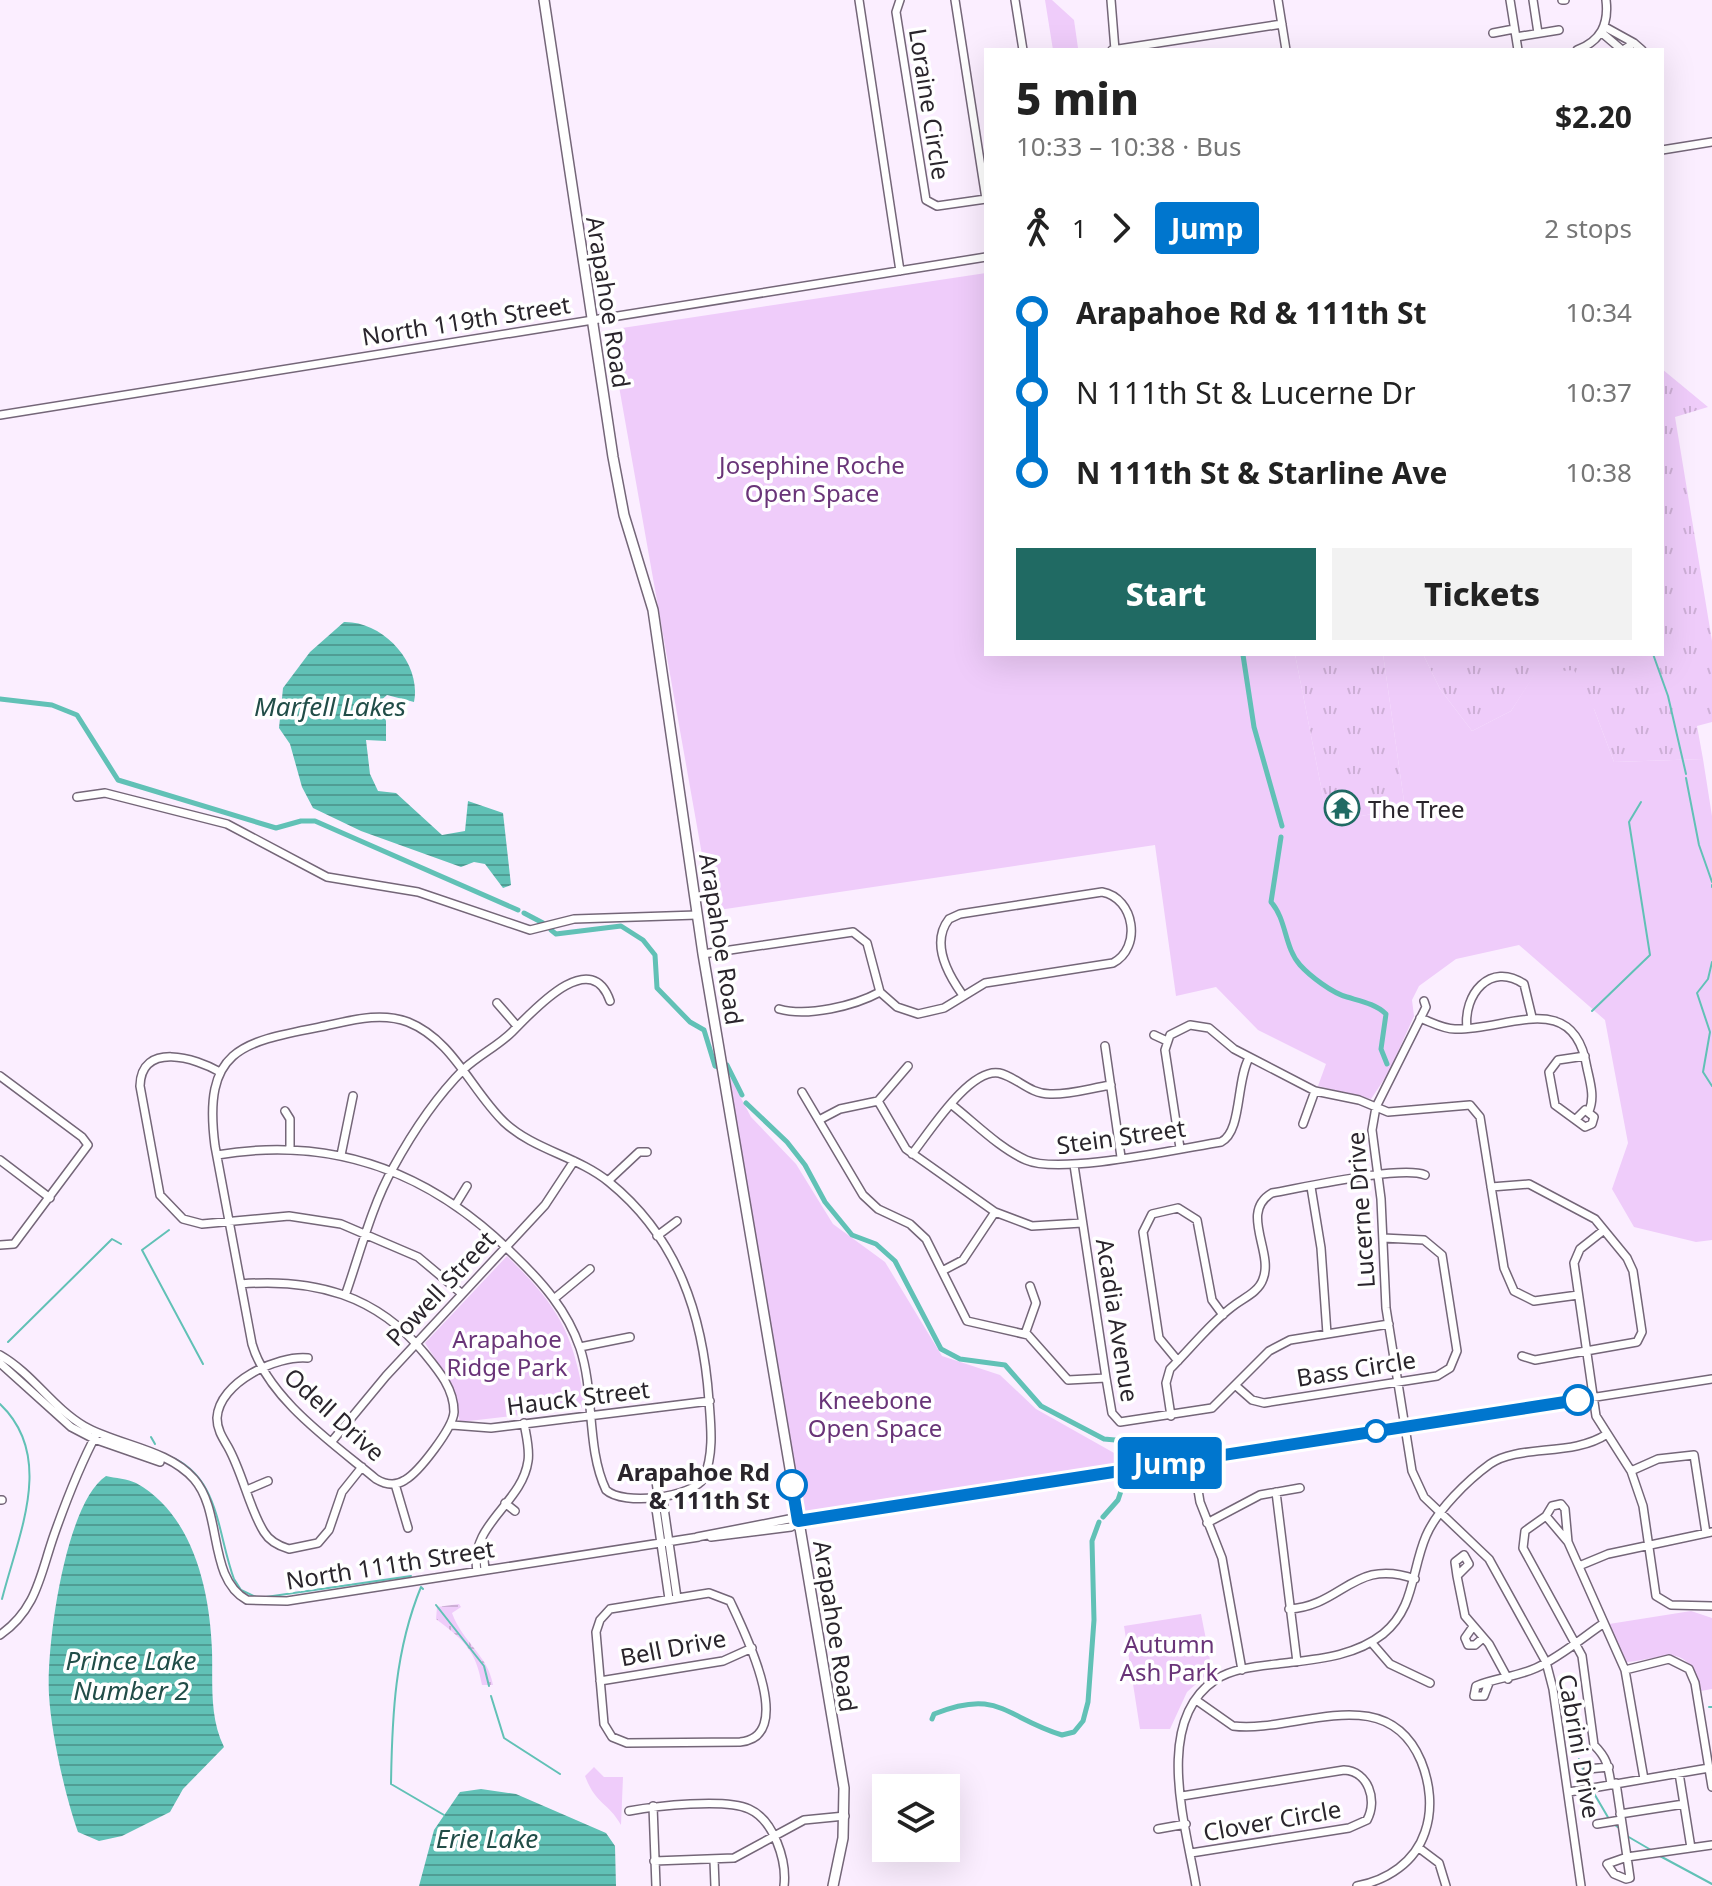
<!DOCTYPE html>
<html lang="en">
<head>
<meta charset="utf-8">
<style>
  body { margin:0; font-family:"Noto Sans",sans-serif; background:#f2f2f2; color:#222; height:100vh; display:flex; flex-direction:column; font-size:30px; white-space:nowrap }
  * { box-sizing:border-box; margin:0 }
  p { font-size:26px; color:#767676 }
  .icon { flex:none; width:44px; height:44px; fill:none; stroke:currentColor; stroke-width:2; stroke-linecap:round; stroke-linejoin:round }
  .map { position:relative; flex:1; overflow:hidden }
  .drawer { position:absolute; left:984px; top:48px; width:680px; height:608px; display:flex; flex-direction:column; background:#fff; border-radius:0px; box-shadow:0 8px 32px #0002 }
  .drawer>* { flex:none }
  .badge { padding:0 16px; border-radius:6px; font-size:28px; line-height:52px }
  .tools { position:absolute; left:872px; top:1774px; display:grid; gap:16px }
  .tools a { display:grid; place-items:center; width:88px; height:88px; border-radius:0px; background:#fff; box-shadow:0 8px 32px #0002; font-size:40px }
  .map>.badge { position:absolute; translate:-50% -50%; box-shadow:0 0 0 4px #fff }
  .legs { display:flex; align-items:center; gap:12px; height:88px; padding:0 32px; font-size:26px }
  .legs p { margin-inline-start:auto }
  .overview { display:flex; align-items:center; justify-content:space-between; height:136px; padding:0 32px }
  h1 { font-size:44px; font-weight:800; line-height:60px }
  .button { display:flex; gap:16px; margin-top:auto; padding:16px 32px }
  .button a { flex:1; height:92px; border-radius:0px; background:#206a63; color:#fff; font-size:32px; font-weight:800; line-height:92px; text-align:center }
  .button a+a { background:#f2f2f2; color:#222 }
  ul { padding:0 32px; list-style:none }
  li { display:flex; align-items:center; gap:28px; height:80px; font-size:30px }
  li i { display:grid; place-items:center; width:12px; height:100%; margin:0 10px; background:currentColor }
  li i::after { content:''; width:20px; height:20px; margin:-10px; border:6px solid; border-radius:50%; background:#fff }
  li p { margin-inline-start:auto }
  li:first-child i { background:linear-gradient(#0000 50%,currentColor 0) }
  li:last-child i { background:linear-gradient(currentColor 50%,#0000 0) }
  .map>svg:first-child { display:block }
</style>
</head>
<body>
<div class="map">
<svg width="1712" height="1886" viewBox="0 0 1712 1886">
  <defs>
    <pattern id="grass-tufts" width="24" height="20" patternUnits="userSpaceOnUse" patternTransform="scale(2)"><rect width="24" height="20" fill="#efccfa"/><path d="M3 7l-1-3M5 7V3M7 7l1-3M15 17l-1-3M17 17v-4M19 17l1-3" fill="none" stroke="#cdafd6"/></pattern>
    <pattern id="wetland-marsh" width="20" height="14" patternUnits="userSpaceOnUse" patternTransform="scale(2)"><rect width="20" height="14" fill="#efccfa"/><path d="M1 5h8M5 5V1M11 12h8M15 12V8" fill="none" stroke="#cdafd6"/></pattern>
    <pattern id="water-rules" width="6" height="5" patternUnits="userSpaceOnUse" patternTransform="scale(2)"><rect width="6" height="5" fill="#61c1b6"/><path d="M0 2.5h6" fill="none" stroke="#509d94"/></pattern>
  </defs>
  <rect width="100%" height="100%" fill="#fbeeff"/>
  <path fill="url(#grass-tufts)" d="M1662,369L1708,407L1675,417L1712,641V722L1697,726L1703,759L1614,762L1594,709L1535,674L1511,711L1472,731L1440,689L1423,654H1662Z
    M1295,654H1383L1405,808L1328,822Z"/>
  <path fill="url(#wetland-marsh)" d="M459,1604L461,1607L452,1613C463,1643 488,1655 493,1685H482C476,1651 465,1641 436,1619L437,1607Z"/>
  <path fill="#efccfa" d="M1045,0H1052L1074,20L1078,48L1053,50Z
    M986,273V654H1295L1328,822L1405,808L1383,654H1423L1440,689L1472,731L1511,711L1535,673L1574,670L1594,709L1614,762L1703,759L1712,816V1240L1696,1242L1634,1227L1612,1189L1628,1143L1605,1020L1519,945L1456,959L1419,986L1412,1000L1414,1016L1389,1072L1371,1099L1318,1086L1326,1064L1258,1030L1216,987L1176,996L1155,845L712,911L609,330Z
    M729,1075L751,1117L796,1164L833,1224L885,1262L942,1356L1000,1375L1036,1409L1123,1458L1114,1466L811,1515L802,1510Z
    M507,1256C559,1307 573,1332 585,1404L581,1408L460,1422L451,1383L425,1343Z
    M1691,1611L1712,1618V1689L1701,1691C1687,1638 1664,1660 1626,1662L1609,1624Z
    M1201,1614L1212,1670L1187,1692L1170,1729H1140L1124,1626Z
    M594,1767L604,1777H623L621,1825C608,1802 596,1805 585,1776Z"/>
  <path fill="url(#water-rules)" d="M344,622C383,621 422,663 414,702L387,695L379,702L386,721V741L366,740L370,774L378,791L396,793L442,835L465,831L468,801L503,813L511,885L503,888L485,864L474,862L461,867L361,831L313,808L302,787L290,744L279,728L283,688L310,652Z
    M106,1476C115,1478 128,1479 136,1483C193,1514 210,1591 212,1650C213,1683 209,1716 224,1747L183,1789L170,1812L122,1836L99,1841L78,1832C65,1796 51,1732 49,1695C46,1647 65,1503 106,1476Z
    M481,1789L516,1794L606,1833L615,1846L616,1886H419L434,1830L460,1792Z"/>
  <g fill="none" stroke-linecap="round" stroke-linejoin="round">
    <path stroke="#61c1b6" stroke-width="2" d="M1653,654L1668,696L1686,774
      M1686,778L1699,845L1712,882
      M1712,885V887
      M1712,962L1708,979L1697,993L1710,1032L1703,1072L1712,1086
      M1592,1011L1650,955L1629,822L1641,802
      M169,1230L142,1250L203,1364
      M8,1342L112,1239L121,1244
      M0,1404C56,1457 18,1535 2,1599
      M151,1437L155,1444
      M168,1456C220,1475 217,1534 234,1579L241,1590L256,1597
      M423,1589L421,1587C395,1650 392,1716 391,1784L444,1815
      M266,1597L411,1576
      M436,1605L484,1666L489,1686
      M491,1696L504,1738L560,1774
      M1709,1707H1712
      M1579,1759L1589,1785
      M1592,1790L1609,1819
      M1615,1825L1619,1828
      M1627,1836L1651,1850
      M1660,1856L1712,1884"/>
    <path stroke="#61c1b6" stroke-width="5" d="M1243,655L1254,727L1282,826
      M0,699L52,705L77,715L118,780L276,828L301,821H315L518,910
      M1281,837L1271,902C1287,920 1284,947 1300,965C1310,976 1332,993 1347,997C1360,1001 1376,1004 1386,1014L1381,1049L1387,1064
      M524,913L543,923
      M551,930L556,934L621,926L643,940L655,955L657,988L690,1022L704,1030L715,1066L719,1067
      M727,1065L742,1095
      M746,1103L787,1142L805,1165L825,1202L852,1235L876,1244L895,1261L941,1349L960,1359L1005,1365L1041,1406L1104,1439L1115,1440L1126,1454
      M1103,1517L1118,1500L1126,1476
      M932,1719L934,1714C999,1688 1004,1717 1062,1735L1074,1732L1083,1721L1088,1702L1094,1620L1092,1541L1099,1522"/>
    <g stroke="#746678" stroke-width="10">
      <path id="minor" d="M859,0L900,271
        M900,0L896,12L926,200L937,206L986,199
        M955,0L986,199
        M1015,0L1023,50
        M1111,0L1115,50
        M1278,0L1286,50
        M1510,0L1518,50
        M1533,0L1538,33
        M1562,0H1565
        M1605,27L1634,43
        M1493,33L1514,29
        M1602,33L1622,50
        M1516,37L1559,30
        M1112,50L1282,24
        M1577,50C1601,41 1609,24 1606,0
        M1623,50L1634,43L1642,50
        M1662,150L1712,142
        M0,415L986,257
        M77,797L105,793L227,824L327,877L418,892L530,930L574,919L697,915
        M703,954L853,932L867,943L880,992L897,1007L918,1014L944,1008L985,983L1113,963C1142,948 1135,898 1102,892L960,914L949,919C931,942 947,973 962,994
        M1424,1001L1426,1007L1376,1107L1372,1130L1381,1199L1386,1308L1412,1471L1424,1497L1489,1559L1546,1662L1553,1689L1581,1886
        M497,1003L517,1026
        M779,1009C808,1017 854,1006 880,992
        M1420,1018C1431,1022 1443,1029 1455,1029C1506,1031 1574,987 1587,1068C1590,1082 1595,1097 1589,1111
        M1467,1028C1463,995 1490,961 1524,984L1532,1017
        M1154,1035L1167,1041
        M1105,1046L1121,1157
        M220,1072C196,1058 141,1041 140,1086L160,1195L183,1219L202,1224L289,1216L341,1224L418,1257L461,1293
        M0,1076L82,1137L88,1145L14,1244L0,1245
        M802,1092L863,1195L878,1209L910,1224L926,1239L967,1321L1028,1335L1068,1380L1106,1378
        M878,1101L906,1149L995,1212L1032,1226L1082,1223
        M952,1105C975,1123 999,1148 1026,1160C1060,1175 1178,1149 1221,1142C1242,1132 1236,1081 1249,1058
        M285,1111L290,1119V1148
        M1577,1118L1585,1110L1594,1117L1592,1124L1585,1127L1555,1105L1549,1072L1558,1060L1585,1056
        M819,1120L840,1109L878,1101L908,1066
        M1303,1124L1315,1091
        M1180,1148L1165,1050L1170,1035L1190,1025L1209,1028L1234,1049L1315,1091L1359,1100L1388,1112L1470,1105L1480,1117L1504,1268L1514,1291L1534,1301L1578,1295
        M912,1154C929,1133 969,1068 999,1073C1017,1077 1029,1094 1050,1094C1069,1095 1091,1088 1111,1085
        M217,1155C334,1135 431,1172 514,1255C542,1282 567,1310 580,1348C595,1393 586,1448 606,1490C623,1506 692,1498 704,1478C714,1453 711,1427 709,1401C703,1315 678,1238 609,1182C577,1156 534,1150 504,1122C471,1090 453,1040 408,1022C381,1012 353,1020 325,1026C243,1042 202,1047 215,1146L252,1344C268,1399 333,1443 376,1479C386,1485 396,1486 405,1480C419,1472 453,1428 454,1412C454,1389 439,1371 425,1354C377,1295 314,1278 241,1284
        M341,1155L353,1096
        M0,1160L50,1198
        M1074,1165L1106,1378L1112,1413L1120,1422L1212,1408L1269,1351L1290,1340L1389,1324
        M608,1181L639,1152H647
        M1311,1187L1321,1248L1327,1334
        M1491,1187L1529,1184L1595,1219L1627,1258L1633,1271L1642,1332L1637,1342L1535,1360L1522,1356
        M456,1204L467,1186
        M1604,1230L1580,1249L1574,1263L1596,1416L1631,1471L1643,1506L1656,1596L1671,1605L1712,1606
        M657,1236L677,1221
        M942,1271L963,1260L995,1212
        M346,1293C360,1253 372,1205 393,1168C411,1135 437,1096 464,1069C479,1055 498,1046 512,1032C532,1012 591,945 610,1001
        M555,1298L590,1269
        M1025,1334L1036,1303L1030,1286
        M580,1347L630,1337
        M0,1355C33,1374 52,1407 84,1426C117,1445 168,1449 194,1479C223,1512 207,1578 247,1600L287,1601L699,1537
        M308,1358C277,1355 219,1382 217,1418C217,1429 222,1437 228,1447C243,1474 249,1508 264,1532C270,1542 279,1546 289,1549L318,1543L329,1530L342,1492L362,1467
        M1178,1361L1159,1338L1143,1232L1152,1214L1178,1208L1197,1220L1212,1300L1223,1315
        M0,1363L71,1427L94,1439L160,1462
        M1235,1385L1252,1400L1264,1403L1437,1376L1450,1368L1457,1351L1442,1255L1424,1240L1383,1238
        M1171,1416L1166,1383L1170,1369C1191,1348 1212,1321 1236,1304C1246,1297 1259,1291 1263,1279C1274,1252 1239,1212 1272,1193C1301,1188 1402,1165 1425,1175
        M452,1425L491,1428L710,1401
        M333,1440L386,1376L545,1205L574,1161
        M1193,1460L1200,1502L1222,1558L1242,1670
        M1631,1471L1658,1459L1694,1455L1706,1533
        M656,1481L658,1496L655,1502L669,1599
        M395,1484L408,1528
        M249,1489L268,1481
        M1276,1492L1297,1662
        M658,1496L663,1501L677,1598
        M0,1500H2
        M505,1503L515,1511
        M1546,1516L1525,1531L1523,1548L1582,1656L1594,1745C1607,1758 1608,1765 1611,1784
        M1207,1523L1260,1495L1300,1488
        M697,1537L789,1519L798,1521L1712,1379
        M711,1537L791,1527L798,1521
        M482,1539L485,1570
        M1568,1542L1565,1509L1561,1504L1552,1506L1546,1516L1568,1542L1625,1670L1644,1779
        M1579,1566L1608,1554L1712,1532
        M477,1571C469,1524 522,1504 528,1461C530,1449 526,1435 524,1423
        M1457,1576L1455,1562L1464,1555L1469,1564L1457,1576L1465,1616L1489,1644L1508,1679
        M709,1593L730,1601C743,1629 798,1737 740,1742L627,1743L612,1737L604,1724L596,1632L600,1620L610,1609Z
        M1289,1609C1343,1606 1354,1557 1415,1579
        M1472,1628L1465,1638L1468,1645H1475L1483,1638
        M0,1635C37,1609 40,1575 54,1535C66,1501 80,1465 97,1433
        M1371,1642L1390,1664L1430,1683
        M1625,1670L1669,1659L1689,1669L1695,1683L1712,1787
        M600,1681L723,1661L752,1648
        M1489,1683L1484,1696H1474L1476,1686C1495,1678 1516,1677 1536,1668C1560,1657 1582,1638 1604,1623
        M1196,1700L1233,1726C1294,1734 1386,1678 1421,1761C1430,1783 1433,1809 1425,1832C1415,1862 1388,1880 1357,1886
        M1588,1769L1609,1767
        M1679,1773L1691,1848
        M1616,1783L1627,1857L1712,1845
        M1569,1792L1709,1768
        M1182,1796L1344,1770C1368,1771 1378,1800 1367,1820L1349,1828L1191,1853
        M653,1806L656,1886
        M629,1811C656,1806 725,1798 749,1809C774,1820 787,1861 784,1886
        M1620,1814L1684,1804
        M1597,1824L1621,1820
        M1158,1829L1186,1824
        M1419,1848L1439,1863L1446,1886
        M1627,1857L1630,1878L1626,1879L1614,1874L1607,1864Z
        M714,1860L715,1886
        M654,1861L734,1858L804,1820L845,1816
        M1196,1886C1186,1826 1153,1722 1215,1680C1235,1667 1262,1666 1285,1663C1319,1659 1355,1656 1383,1634C1415,1608 1411,1571 1426,1536C1437,1510 1468,1480 1490,1464C1518,1444 1573,1457 1607,1434"/>
    </g>
    <g stroke="#746678" stroke-width="12">
      <path id="major" d="M544,0L613,457L624,515L653,610L703,954L844,1788L843,1838L833,1886"/>
    </g>
    <use href="#minor" stroke="#fff" stroke-width="7"/>
    <use href="#major" stroke="#fff" stroke-width="9"/>
  </g>
  <g fill="none" stroke-linecap="round" stroke-linejoin="round">
    <g stroke="#fff" stroke-width="18">
      <path id="line-1" d="M792,1485L798,1521L1578,1400"/>
    </g>
    <use href="#line-1" stroke="#0076ce" stroke-width="12"/>
  </g>
  <defs>
    <g id="temple-ring" transform="scale(1.8)"><circle r="9.5" fill="#fff" stroke="#206a63" stroke-width="1.5"/><path d="M0-6L5-2H3V0L6.5 2.5H4V6H1.5V3h-3V6H-4V2.5H-6.5L-3 0V-2H-5Z" fill="#206a63"/></g>
  </defs>
  <g fill-rule="evenodd">
    <use href="#temple-ring" x="1342" y="808"/>
  </g>
  <g fill="#fff" stroke="#0076ce" stroke-width="4">
    <circle cx="1578" cy="1400" r="14"/>
    <circle cx="1376" cy="1431" r="10"/>
    <circle cx="792" cy="1485" r="14"/>
  </g>
  <g text-anchor="middle" dominant-baseline="central" stroke-width="7" stroke-linejoin="round" paint-order="stroke">
    <g font-size="24" fill="#2a252c" stroke="#fff">
      <text transform="translate(930 104) rotate(81)">Loraine Circle</text>
      <text transform="translate(609 302) rotate(81)">Arapahoe Road</text>
      <text transform="translate(466 320) rotate(-9)">North 119th Street</text>
      <text transform="translate(722 939) rotate(81)">Arapahoe Road</text>
      <text transform="translate(1121 1136) rotate(-8)">Stein Street</text>
      <text transform="translate(1360 1210) rotate(-94)">Lucerne Drive</text>
      <text transform="translate(440 1288) rotate(-47)">Powell Street</text>
      <text transform="translate(1118 1320) rotate(81)">Acadia Avenue</text>
      <text transform="translate(1356 1368) rotate(-9)">Bass Circle</text>
      <text transform="translate(578 1397) rotate(-7)">Hauck Street</text>
      <text transform="translate(335 1414) rotate(42)">Odell Drive</text>
      <text transform="translate(390 1564) rotate(-9)">North 111th Street</text>
      <text transform="translate(836 1626) rotate(81)">Arapahoe Road</text>
      <text transform="translate(673 1647) rotate(-11)">Bell Drive</text>
      <text transform="translate(1580 1746) rotate(80)">Cabrini Drive</text>
      <text transform="translate(1272 1820) rotate(-10)">Clover Circle</text>
    </g>
    <g font-size="24" fill="#693478" stroke="#fff">
      <text x="812" y="464">Josephine Roche<tspan x="812" dy="28">Open Space</tspan></text>
      <text x="507" y="1338">Arapahoe<tspan x="507" dy="28">Ridge Park</tspan></text>
      <text x="875" y="1399">Kneebone<tspan x="875" dy="28">Open Space</tspan></text>
      <text x="1169" y="1643">Autumn<tspan x="1169" dy="28">Ash Park</tspan></text>
    </g>
    <g font-size="24" fill="#2a252c" stroke="#fff" text-anchor="start">
      <text x="1368" y="808">The Tree</text>
    </g>
    <g font-size="24" font-weight="bold" fill="#2a252c" stroke="#fff" text-anchor="end">
      <text x="770" y="1471">Arapahoe Rd<tspan x="770" dy="28">&amp; 111th St</tspan></text>
    </g>
    <g font-size="26" font-style="italic" fill="#214d48" stroke="#fff">
      <text x="330" y="706">Marfell Lakes</text>
      <text x="131" y="1660">Prince Lake<tspan x="131" dy="30">Number 2</tspan></text>
      <text x="487" y="1838">Erie Lake</text>
    </g>
  </g>
</svg>
<div class="tools">
<a><svg class="icon" aria-label="layers" viewBox="0 0 24 24"><path d="M12 4l9 5-9 5-9-5zM3 14l9 5 9-5"/></svg></a>
</div>
<b class="badge" style="left:1170px;top:1463px;background:#0076ce;color:#fff">Jump</b>
<section class="drawer">
<div class="overview"><div><h1>5 min</h1><p>10:33 – 10:38 · Bus</p></div><b>$2.20</b></div>
<div class="legs"><svg class="icon" aria-label="walk" viewBox="0 0 24 24"><circle cx="13" cy="4" r="2"/><path d="M13 8l-2 6 4 7M11 14l-3 7M7 12l3-4h3l4 4"/></svg>1<svg class="icon" aria-label="forward" viewBox="0 0 24 24"><path d="M9 5l7 7-7 7"/></svg><b class="badge" style="background:#0076ce;color:#fff">Jump</b><p>2 stops</p></div>
<ul>
<li><i style="color:#0076ce"></i><b>Arapahoe Rd &amp; 111th St</b><p>10:34</p></li>
<li><i style="color:#0076ce"></i><span>N 111th St &amp; Lucerne Dr</span><p>10:37</p></li>
<li><i style="color:#0076ce"></i><b>N 111th St &amp; Starline Ave</b><p>10:38</p></li>
</ul>
<div class="button"><a>Start</a><a>Tickets</a></div>
</section>
</div>
</body>
</html>
